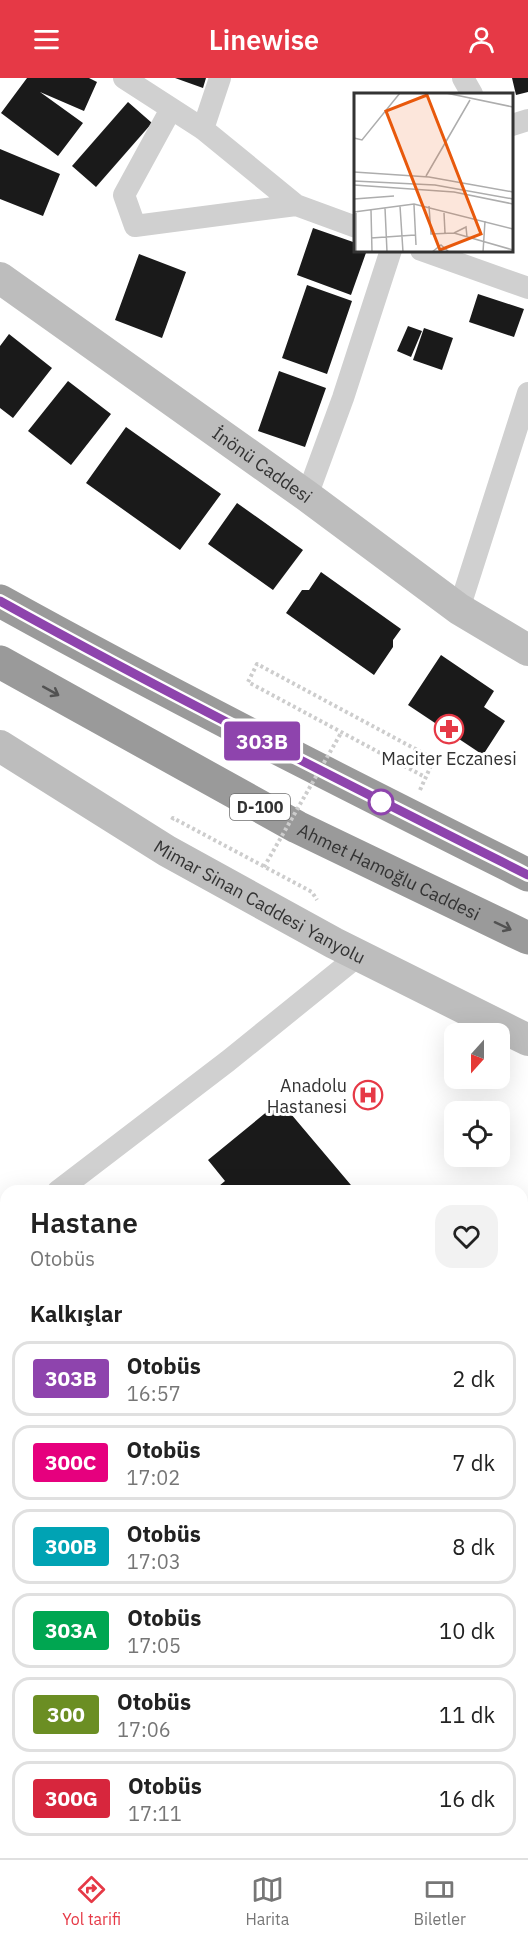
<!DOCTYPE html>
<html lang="tr">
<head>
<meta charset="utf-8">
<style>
  body { margin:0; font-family:"IBM Plex Sans",sans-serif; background:#f2f2f2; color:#222; height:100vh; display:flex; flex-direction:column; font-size:22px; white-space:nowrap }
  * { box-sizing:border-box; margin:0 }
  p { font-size:20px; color:#767676 }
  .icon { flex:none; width:33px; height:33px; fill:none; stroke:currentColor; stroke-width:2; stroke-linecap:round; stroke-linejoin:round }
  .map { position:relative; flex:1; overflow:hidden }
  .side { position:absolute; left:0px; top:1107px; width:528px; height:674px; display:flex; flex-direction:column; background:#fff; border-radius:18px 18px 0 0; box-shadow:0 6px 24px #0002 }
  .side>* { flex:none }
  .badge { padding:0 12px; border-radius:4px; font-size:21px; line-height:39px }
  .needle { width:39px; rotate:201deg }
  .fabs { position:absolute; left:444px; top:945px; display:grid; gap:12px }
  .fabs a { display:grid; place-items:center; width:66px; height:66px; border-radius:12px; background:#fff; box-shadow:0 6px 24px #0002; font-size:30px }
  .map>.badge { position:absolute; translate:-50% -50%; box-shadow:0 0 0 3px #fff }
  h2 { padding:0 30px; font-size:22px; line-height:54px }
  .round { display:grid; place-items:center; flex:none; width:63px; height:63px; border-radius:18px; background:#f2f2f2 }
  .overview { display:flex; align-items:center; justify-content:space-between; height:102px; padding:0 30px }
  h1 { font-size:28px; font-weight:600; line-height:45px }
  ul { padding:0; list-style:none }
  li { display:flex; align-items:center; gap:18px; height:75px; margin:0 12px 9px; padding:0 18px; border:3px solid #e0e0e0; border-radius:18px }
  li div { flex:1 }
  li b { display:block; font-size:22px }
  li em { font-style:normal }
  li .badge { min-width:66px; font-weight:700; text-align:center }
  header { display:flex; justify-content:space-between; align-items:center; height:78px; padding:0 30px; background:#e63946; color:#fff; font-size:27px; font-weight:600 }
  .menu { display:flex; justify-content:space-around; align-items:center; height:84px; border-top:2px solid #e0e0e0; background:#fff; font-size:16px; color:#767676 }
  .menu a { display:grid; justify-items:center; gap:3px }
  .menu .on { color:#e63946 }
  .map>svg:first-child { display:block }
</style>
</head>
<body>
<header><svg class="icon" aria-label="menu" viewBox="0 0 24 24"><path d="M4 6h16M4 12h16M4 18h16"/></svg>Linewise<svg class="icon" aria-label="person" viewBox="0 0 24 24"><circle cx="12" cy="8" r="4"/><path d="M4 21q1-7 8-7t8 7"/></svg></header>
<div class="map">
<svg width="528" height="1780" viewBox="0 0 528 1780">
  <rect width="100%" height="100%" fill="#fff"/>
  <path fill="#1a1a1a" d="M27,0H89L97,4L84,33L40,14L83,45L58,78L1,35Z
    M175,0H206L203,10Z
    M512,0H528V14L516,17Z
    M128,24L152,45L96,109L72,88Z
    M0,71L60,96L43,138L0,121Z
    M313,150L356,165V172H367L351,217L297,197Z
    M139,176L186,194L162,260L115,242Z
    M307,207L352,223L327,296L282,280Z
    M478,216L524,231L514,259L469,244Z
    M408,248L422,253L411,279L397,273Z
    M424,250L453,260L442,292L413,282Z
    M9,256L52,290L13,340L0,330V268Z
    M279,293L326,310L305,369L258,353Z
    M68,303L111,336L71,387L28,353Z
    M126,349L221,416L180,472L86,405Z
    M237,425L303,472L273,512L208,466Z
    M321,494L401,551L393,562V569L374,597L286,535L302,512H309Z
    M441,577L494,613L484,629L505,643L483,677L408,627Z
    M280,1023L356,1113H213L225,1103L208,1082Z
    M6,1221V1523L0,1528V1226Z
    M245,1774H376L367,1780H236Z"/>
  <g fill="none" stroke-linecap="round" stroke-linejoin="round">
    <path stroke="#cdcdcd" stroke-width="4" stroke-dasharray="3 3" stroke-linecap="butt" d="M420,712L434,681L257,586L248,604L425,699
      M172,742L173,740L312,814L317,822"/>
    <path stroke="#d0d0d0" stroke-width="22" d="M124,0L203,51L296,127L356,149
      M463,0L472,16
      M171,31L124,117L135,148L296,127
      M512,47L528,42
      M203,51L220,0
      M421,172L528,210
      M307,418L343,320L391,172
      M459,531L528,315
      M58,1113L228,983L358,878
      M0,1157L6,1152"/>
    <g stroke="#bdbdbd" stroke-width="32">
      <path id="s1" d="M0,200L307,418L459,531L528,572"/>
      <path id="s2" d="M0,668L167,773L334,865L528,962"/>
    </g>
    <g stroke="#9a9a9a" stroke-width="33">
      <path d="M0,523C173,619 351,708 528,797"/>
      <path id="s3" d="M0,584L297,749L528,860"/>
    </g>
    <path stroke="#cdcdcd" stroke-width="4" stroke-dasharray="3 3" stroke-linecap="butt" d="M264,789L341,655"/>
  </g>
  <defs><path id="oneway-shaft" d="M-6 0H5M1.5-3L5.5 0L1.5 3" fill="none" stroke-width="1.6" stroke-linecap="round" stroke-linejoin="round" transform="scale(1.5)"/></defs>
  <g stroke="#525252">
    <use href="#oneway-shaft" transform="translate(51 613) rotate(29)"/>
    <use href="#oneway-shaft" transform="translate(503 848) rotate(25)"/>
  </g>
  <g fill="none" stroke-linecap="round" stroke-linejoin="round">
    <g stroke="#fff" stroke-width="14">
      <path id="line" d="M0,523C173,619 351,708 528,797"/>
    </g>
    <use href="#line" stroke="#8e44ad" stroke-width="9"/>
  </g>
  <defs>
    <g id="pharmacy-ring" transform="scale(1.5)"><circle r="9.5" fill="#fff" stroke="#e63946" stroke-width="1.5"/><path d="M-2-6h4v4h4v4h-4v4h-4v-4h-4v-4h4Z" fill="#e63946"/></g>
    <g id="hospital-ring" transform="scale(1.5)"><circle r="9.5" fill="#fff" stroke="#e63946" stroke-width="1.5"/><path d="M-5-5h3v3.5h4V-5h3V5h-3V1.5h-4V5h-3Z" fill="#e63946"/></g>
  </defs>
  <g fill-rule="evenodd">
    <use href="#pharmacy-ring" x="449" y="651"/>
    <use href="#hospital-ring" x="368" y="1017"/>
  </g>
  <circle fill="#fff" stroke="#8e44ad" stroke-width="3" cx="381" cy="724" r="12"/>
  <g text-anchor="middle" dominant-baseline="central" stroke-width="6" stroke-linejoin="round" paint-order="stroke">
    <rect fill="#fff" stroke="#707070" stroke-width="1.5" x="230" y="716" width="60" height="26" rx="4.5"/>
    <g font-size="16" font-weight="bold" fill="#333">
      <text x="260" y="729">D-100</text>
    </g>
    <g font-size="18" fill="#333" stroke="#fff">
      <text stroke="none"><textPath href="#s1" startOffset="322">İnönü Caddesi</textPath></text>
      <text stroke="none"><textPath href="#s3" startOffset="442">Ahmet Hamoğlu Caddesi</textPath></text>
      <text stroke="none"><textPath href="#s2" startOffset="303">Mimar Sinan Caddesi Yanyolu</textPath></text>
    </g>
    <g font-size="18" fill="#333" stroke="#fff">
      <text x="449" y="680">Maciter Eczanesi</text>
      <text x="347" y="1007" text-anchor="end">Anadolu<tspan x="347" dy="21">Hastanesi</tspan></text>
    </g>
  </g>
  <g transform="translate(354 15)">
    <rect width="159" height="159" fill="#fff"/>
    <path fill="none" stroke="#adadad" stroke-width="1.5" d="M92,0L159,14M0,45L8,47L46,0M0,79L75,84L159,99M72,83L116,7M0,88L81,92L159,106M0,92L100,99L159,111M0,106L40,103M60,112L62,152M46,113L49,159M75,113L77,141L100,140L159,157M31,115L33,159M17,117L18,159M0,119L60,111L159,136M90,120L91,140M100,140L112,134L113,144M17,145L61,142M2,159V120M78,159L87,152L95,159M129,159L131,128"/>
    <path fill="#e8590c" fill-opacity="0.15" stroke="#e8590c" stroke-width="3" d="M73,2L127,141L86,157L32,18Z"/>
    <rect width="159" height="159" fill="none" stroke="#333" stroke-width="3"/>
  </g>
</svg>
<div class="fabs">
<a><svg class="needle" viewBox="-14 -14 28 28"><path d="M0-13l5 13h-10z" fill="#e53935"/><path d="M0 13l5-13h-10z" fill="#767676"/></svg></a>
<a><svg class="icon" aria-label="locate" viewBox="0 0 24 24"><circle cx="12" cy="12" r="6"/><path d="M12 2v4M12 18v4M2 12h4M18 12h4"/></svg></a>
</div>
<b class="badge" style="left:262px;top:663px;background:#8e44ad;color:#fff">303B</b>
<section class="side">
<div class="overview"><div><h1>Hastane</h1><p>Otobüs</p></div><a class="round"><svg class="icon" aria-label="heart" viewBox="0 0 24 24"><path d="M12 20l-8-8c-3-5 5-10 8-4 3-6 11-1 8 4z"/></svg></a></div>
<h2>Kalkışlar</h2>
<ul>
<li><span class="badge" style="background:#8e44ad;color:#fff">303B</span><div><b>Otobüs</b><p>16:57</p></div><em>2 dk</em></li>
<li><span class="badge" style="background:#e6007e;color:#fff">300C</span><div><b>Otobüs</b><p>17:02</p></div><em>7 dk</em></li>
<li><span class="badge" style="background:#00a3b4;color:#fff">300B</span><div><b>Otobüs</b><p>17:03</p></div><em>8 dk</em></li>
<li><span class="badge" style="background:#00a651;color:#fff">303A</span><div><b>Otobüs</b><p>17:05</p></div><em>10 dk</em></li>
<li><span class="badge" style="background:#6b8e23;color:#fff">300</span><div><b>Otobüs</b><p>17:06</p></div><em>11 dk</em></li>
<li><span class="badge" style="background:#d7263d;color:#fff">300G</span><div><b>Otobüs</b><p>17:11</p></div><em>16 dk</em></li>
</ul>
</section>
</div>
<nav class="menu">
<a class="on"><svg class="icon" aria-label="directions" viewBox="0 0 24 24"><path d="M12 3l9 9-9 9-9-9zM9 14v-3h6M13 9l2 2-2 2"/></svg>Yol tarifi</a>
<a><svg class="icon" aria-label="map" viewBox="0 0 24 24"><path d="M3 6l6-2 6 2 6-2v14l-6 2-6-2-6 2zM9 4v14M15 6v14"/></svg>Harita</a>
<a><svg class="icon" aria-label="tickets" viewBox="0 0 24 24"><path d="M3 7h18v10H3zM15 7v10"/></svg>Biletler</a>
</nav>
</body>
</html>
